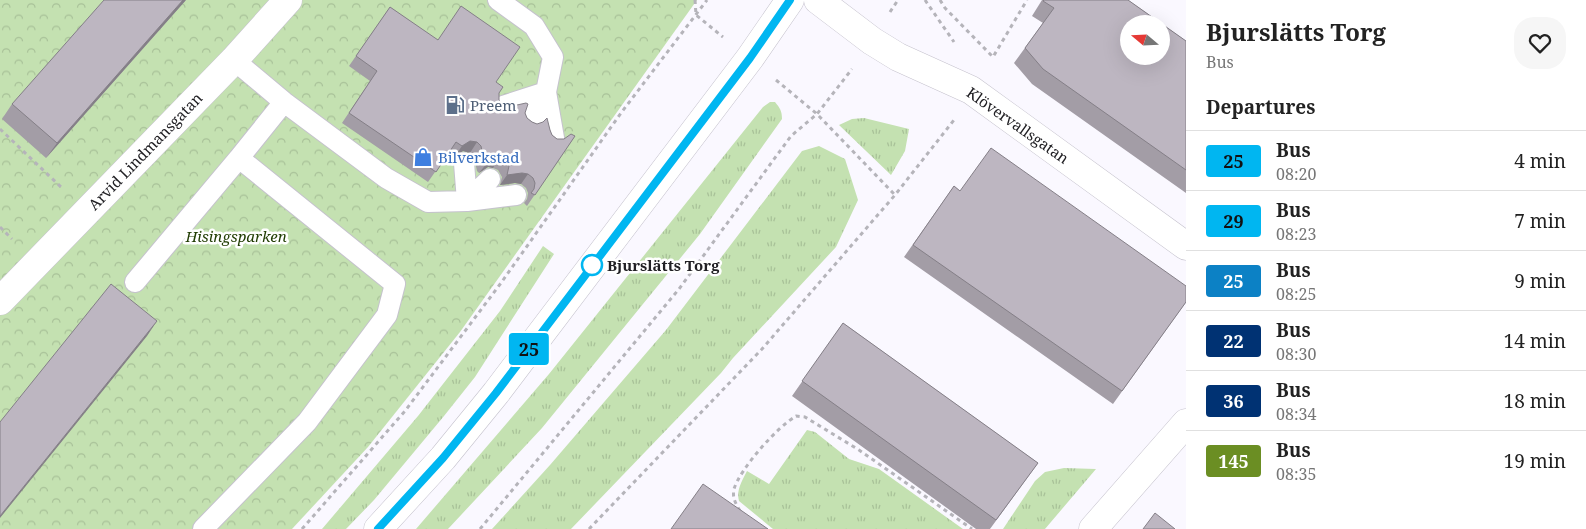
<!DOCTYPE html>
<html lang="en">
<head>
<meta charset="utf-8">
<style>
  body { margin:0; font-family:"Noto Serif",serif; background:#f6f6f6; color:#222; height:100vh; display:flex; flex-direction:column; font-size:19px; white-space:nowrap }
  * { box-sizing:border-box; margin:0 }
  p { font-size:16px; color:#767676 }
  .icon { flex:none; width:28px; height:28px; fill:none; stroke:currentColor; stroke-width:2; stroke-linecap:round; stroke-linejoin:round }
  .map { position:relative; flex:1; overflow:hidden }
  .side { display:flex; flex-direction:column; background:#fff; width:400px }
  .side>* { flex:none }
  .badge { padding:0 10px; border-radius:4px; font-size:18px; line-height:32px }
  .needle { width:32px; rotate:289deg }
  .buttons { position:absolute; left:1120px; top:15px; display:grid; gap:10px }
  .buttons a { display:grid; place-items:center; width:50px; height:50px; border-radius:50%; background:#fff; box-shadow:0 5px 20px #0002; font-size:25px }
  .map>.badge { position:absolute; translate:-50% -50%; box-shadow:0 0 0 2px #fff }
  h2 { padding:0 20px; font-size:19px; line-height:45px }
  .round { display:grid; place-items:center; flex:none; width:52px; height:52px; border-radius:20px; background:#f6f6f6 }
  .summary { display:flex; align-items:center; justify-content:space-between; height:85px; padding:0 20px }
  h1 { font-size:24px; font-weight:700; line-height:38px }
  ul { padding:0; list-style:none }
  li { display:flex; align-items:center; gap:15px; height:60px; padding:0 20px; border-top:1px solid #e0e0e0 }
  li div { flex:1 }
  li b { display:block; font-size:19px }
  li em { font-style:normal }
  li .badge { min-width:55px; font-weight:700; text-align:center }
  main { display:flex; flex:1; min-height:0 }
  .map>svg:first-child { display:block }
</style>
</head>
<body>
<main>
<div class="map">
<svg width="1186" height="529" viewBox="0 0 1186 529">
  <defs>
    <pattern id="grass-tufts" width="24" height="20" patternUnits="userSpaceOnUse" patternTransform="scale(1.25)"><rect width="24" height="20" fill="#c4e1b1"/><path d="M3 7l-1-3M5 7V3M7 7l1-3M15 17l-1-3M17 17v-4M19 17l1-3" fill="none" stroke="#a8c198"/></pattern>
    <pattern id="park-crowns" width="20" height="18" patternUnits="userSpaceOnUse" patternTransform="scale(1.25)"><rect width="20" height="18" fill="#c4e1b1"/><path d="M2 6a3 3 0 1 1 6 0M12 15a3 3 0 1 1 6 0" fill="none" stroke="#a8c198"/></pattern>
  </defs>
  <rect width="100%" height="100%" fill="#faf8ff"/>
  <path fill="url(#grass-tufts)" d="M770,102H775C780,108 782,111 782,119L700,234L542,428L448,529H416L549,374L763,107Z
    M864,118L909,129L905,151L891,175L839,125L852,119Z
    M819,146L845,159L858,200L836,247L733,358L721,373L571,529H492L550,465L666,330L802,151Z
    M543,246L554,254L475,377L444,416L374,500L346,529H322L418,416L500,311Z
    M807,430L815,432L849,459L879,469L963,529H773L739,501C736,490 742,481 747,471L769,484Z
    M1064,468L1096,469L1045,529H1003L1035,481L1045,472Z"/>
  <path fill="url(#park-crowns)" d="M0,0H697L460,332L368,447L292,529H0Z"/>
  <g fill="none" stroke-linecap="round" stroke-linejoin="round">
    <g stroke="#c5c2cd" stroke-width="22">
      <path id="lane" d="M498,0L534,26L553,57L546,92L530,122
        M234,60L284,102L386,178L428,202L467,201L490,179
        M503,106L546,92L554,138
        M464,163L467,201L516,195
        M135,282L239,158
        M203,529L307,422L387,315L395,284L239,158L284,102"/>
    </g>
    <g stroke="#c5c2cd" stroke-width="29">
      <path id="street" d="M818,0L872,41L898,57L971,90L1186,246
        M0,301L234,60L288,0
        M1093,529L1186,423"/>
    </g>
    <g stroke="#c5c2cd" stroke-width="29">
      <path id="secondary" d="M378,529L443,458L496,393L750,58L790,0"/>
    </g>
    <path stroke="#b5b4ba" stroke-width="3" stroke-dasharray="4 4" stroke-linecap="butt" d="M695,0L696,15L723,37
      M925,0L954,42
      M940,0L945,8L993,57L1027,0
      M890,12L898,0
      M776,80L817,114L895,195
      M0,129L61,187
      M0,227L12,239
      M740,511C736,504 732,498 734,489C740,469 777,427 796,416L805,417L859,450L972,529
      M302,529L405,411L501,283L621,113L707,0
      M480,529L679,289L791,136L817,114L852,69
      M589,529L762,349L895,195L954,120"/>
    <use href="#lane" stroke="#fff" stroke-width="20"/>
    <use href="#street" stroke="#fff" stroke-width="28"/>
    <use href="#secondary" stroke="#fff" stroke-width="28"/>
  </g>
  <path fill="#a39da6" d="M186,0L46,158L2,119L12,104Z
    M1042,0H1128L1186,41V193L1032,84L1014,63L1043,23L1032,16Z
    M390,7L496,82L499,93V100L503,105L525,113L527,118L532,122L550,130L552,135L557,139H564L575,136L527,206L524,203L527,199L528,193L526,188L521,184L515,183L500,185L502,177L498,170L493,168L488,167L479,173L477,171L474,157L470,153L463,151L455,156L449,152L428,182L342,123L370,81L349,66Z
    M954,186L960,191L1186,302L1113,404L904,257Z
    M843,323L1038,463L990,529H976L792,396Z"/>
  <path fill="#847f87" d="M183,0H186L46,158L57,143Z
    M470,141L477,142L470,153L463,151L455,156L462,146Z
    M495,157H500L493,168L488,167L479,173L487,163Z
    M522,173L528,174L521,184L515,183L500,185L507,175Z
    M157,321L147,336L0,518V516Z"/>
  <path fill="#bdb6c1" stroke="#847f87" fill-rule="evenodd" d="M104,0H183L57,143L12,104Z
    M1044,0H1128L1186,41V170L1043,69L1025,48L1054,8L1043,1ZM1129,24H1161V56H1129Z
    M461,6L520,47L496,82L503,87L499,93V100L503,105L508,107L526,103L528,104L525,113L527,118L532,122L537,124L543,122L547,118L550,130L552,135L557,139H564L571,134L575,136L535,195L531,193L534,189L535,183L533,178L528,174L522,173L507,175L509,166L505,160L500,157H495L487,163L484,161L481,146L477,142L470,141L462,146L456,142L436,172L349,113L377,71L356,56L390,7L438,40Z
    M991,148L1186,286V302L1122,391L913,245L954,186L960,191Z
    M111,284L157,321L0,516V422Z
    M843,323L1038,463L996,520L802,381Z
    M703,484L768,529H671Z
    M1155,513L1175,529H1143Z"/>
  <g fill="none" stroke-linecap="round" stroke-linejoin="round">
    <g stroke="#fff" stroke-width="11">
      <path id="line" d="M378,529L443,458L496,393L750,58L790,0"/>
    </g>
    <use href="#line" stroke="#00b6f1" stroke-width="8"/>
  </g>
  <defs>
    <g id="fuel-bare" transform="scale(1.5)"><path d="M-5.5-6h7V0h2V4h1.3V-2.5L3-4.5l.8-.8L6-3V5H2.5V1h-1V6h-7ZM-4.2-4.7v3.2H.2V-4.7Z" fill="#5c6f8a" stroke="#fff" stroke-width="2.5" paint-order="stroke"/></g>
    <g id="shop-bare" transform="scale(1.5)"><path d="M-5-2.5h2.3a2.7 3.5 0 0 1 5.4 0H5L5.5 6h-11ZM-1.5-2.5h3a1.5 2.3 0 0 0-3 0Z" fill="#3f7fe0" stroke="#fff" stroke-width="2.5" paint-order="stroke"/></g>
  </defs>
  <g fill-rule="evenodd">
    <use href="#fuel-bare" x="455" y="105"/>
    <use href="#shop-bare" x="423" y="157"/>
  </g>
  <circle fill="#fff" stroke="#00b6f1" stroke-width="2.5" cx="592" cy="265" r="10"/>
  <g text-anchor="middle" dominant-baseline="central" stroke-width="5" stroke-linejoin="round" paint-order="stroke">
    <g font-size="15" fill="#4e5e75" stroke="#fff" text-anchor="start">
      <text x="470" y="105">Preem</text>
    </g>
    <g font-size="15" fill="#212024" stroke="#fff">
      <text transform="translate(1018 125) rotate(35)">Klövervallsgatan</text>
      <text transform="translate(145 151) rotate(-46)">Arvid Lindmansgatan</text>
    </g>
    <g font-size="15" fill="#366cbe" stroke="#fff" text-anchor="start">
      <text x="438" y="157">Bilverkstad</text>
    </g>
    <g font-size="15" font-style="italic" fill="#213d03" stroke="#fff">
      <text x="236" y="236">Hisingsparken</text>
    </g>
    <g font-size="15" font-weight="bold" fill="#212024" stroke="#fff" text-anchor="start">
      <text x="607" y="265">Bjurslätts Torg</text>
    </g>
  </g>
</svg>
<div class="buttons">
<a><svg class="needle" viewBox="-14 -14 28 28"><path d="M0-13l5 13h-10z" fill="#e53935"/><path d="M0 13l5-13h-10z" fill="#767676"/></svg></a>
</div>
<b class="badge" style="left:529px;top:349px;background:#00b6f1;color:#111">25</b>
</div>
<section class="side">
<div class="summary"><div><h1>Bjurslätts Torg</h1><p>Bus</p></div><a class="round"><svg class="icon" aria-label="heart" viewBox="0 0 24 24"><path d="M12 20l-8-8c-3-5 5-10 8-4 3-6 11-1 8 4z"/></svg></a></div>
<h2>Departures</h2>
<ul>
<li><span class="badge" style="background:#00b6f1;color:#111">25</span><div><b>Bus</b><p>08:20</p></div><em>4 min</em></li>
<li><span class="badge" style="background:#00b6f1;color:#111">29</span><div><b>Bus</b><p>08:23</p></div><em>7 min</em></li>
<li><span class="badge" style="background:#0c81c5;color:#fff">25</span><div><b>Bus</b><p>08:25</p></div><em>9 min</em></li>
<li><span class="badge" style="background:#003273;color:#fff">22</span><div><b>Bus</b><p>08:30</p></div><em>14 min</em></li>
<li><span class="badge" style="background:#003273;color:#fff">36</span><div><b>Bus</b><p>08:34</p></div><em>18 min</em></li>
<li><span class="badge" style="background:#6b8e23;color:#fff">145</span><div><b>Bus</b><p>08:35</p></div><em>19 min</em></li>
</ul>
</section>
</main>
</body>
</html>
